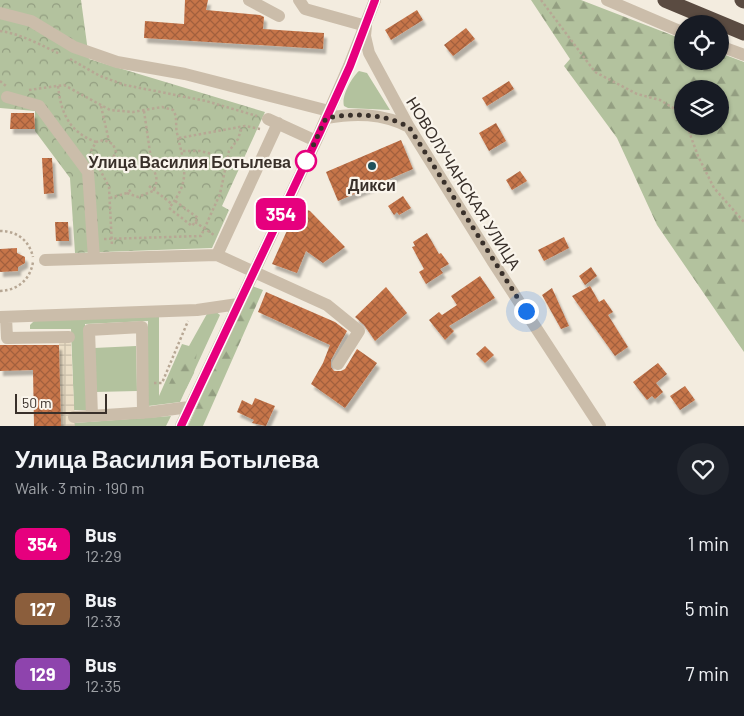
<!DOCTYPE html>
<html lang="en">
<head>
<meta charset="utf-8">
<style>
  body { margin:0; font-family:Barlow,sans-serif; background:#20242c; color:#f1f3f6; height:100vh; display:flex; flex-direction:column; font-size:19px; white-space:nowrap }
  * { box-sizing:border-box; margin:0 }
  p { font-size:16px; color:#9ea1a6 }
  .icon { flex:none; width:28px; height:28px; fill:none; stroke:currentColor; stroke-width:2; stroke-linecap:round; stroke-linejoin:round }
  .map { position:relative; height:426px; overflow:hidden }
  .details { display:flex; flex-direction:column; background:#171b24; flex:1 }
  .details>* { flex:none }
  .badge { padding:0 10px; border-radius:8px; font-size:18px; line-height:32px }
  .buttons { position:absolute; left:674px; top:15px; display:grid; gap:10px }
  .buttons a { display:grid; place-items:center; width:55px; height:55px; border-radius:50%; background:#171b24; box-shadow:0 1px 4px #0004; font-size:25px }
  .scale { position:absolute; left:15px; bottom:12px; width:92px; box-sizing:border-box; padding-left:5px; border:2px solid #39302a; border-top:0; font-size:14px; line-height:18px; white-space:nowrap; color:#39302a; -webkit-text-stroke:4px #faf5ec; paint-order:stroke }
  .you { position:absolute; width:25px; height:25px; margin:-12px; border:4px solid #fff; border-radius:50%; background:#1a73e8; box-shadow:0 0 0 8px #1a73e833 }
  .map>.badge { position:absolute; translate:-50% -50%; box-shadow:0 0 0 2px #fff }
  .round { display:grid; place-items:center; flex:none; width:52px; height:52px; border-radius:26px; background:#20242c }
  .headline { display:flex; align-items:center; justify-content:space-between; height:85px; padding:0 15px }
  h1 { font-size:24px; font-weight:700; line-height:38px }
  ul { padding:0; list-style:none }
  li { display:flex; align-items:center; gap:15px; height:65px; padding:0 15px }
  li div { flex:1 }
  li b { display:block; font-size:19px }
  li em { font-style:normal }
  li .badge { min-width:55px; font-weight:700; text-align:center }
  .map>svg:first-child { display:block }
</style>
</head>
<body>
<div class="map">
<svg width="744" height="426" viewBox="0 0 744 426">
  <defs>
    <pattern id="forest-firs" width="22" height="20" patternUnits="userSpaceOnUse" patternTransform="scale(1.25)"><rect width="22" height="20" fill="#b3c29e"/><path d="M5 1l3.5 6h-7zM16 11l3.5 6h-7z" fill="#939e81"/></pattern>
    <pattern id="park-crowns" width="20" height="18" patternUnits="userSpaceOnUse" patternTransform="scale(1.25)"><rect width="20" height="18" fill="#b3c29e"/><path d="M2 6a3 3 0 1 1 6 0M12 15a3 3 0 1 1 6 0" fill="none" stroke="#939e81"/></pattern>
    <pattern id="plaza-grid" width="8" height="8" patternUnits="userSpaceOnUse" patternTransform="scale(1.25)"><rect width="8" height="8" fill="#ebdec6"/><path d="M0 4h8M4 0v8" fill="none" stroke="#cabfaa"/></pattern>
    <pattern id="building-cross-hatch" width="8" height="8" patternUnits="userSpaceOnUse" patternTransform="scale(1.25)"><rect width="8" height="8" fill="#c6754a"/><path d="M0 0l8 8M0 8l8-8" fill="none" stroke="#a2603e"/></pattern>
    <filter id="shadow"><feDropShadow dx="3" dy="5" stdDeviation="1" flood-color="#0004"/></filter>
  </defs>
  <rect width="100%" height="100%" fill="#f3ecdf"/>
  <path fill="#b3c29e" d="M359,71L367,73L390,110L348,108L344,106C341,96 352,77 359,71Z
    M215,311L220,315L180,402L148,406V321L85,324L87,410H74L71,329H30V325L34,321L159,314V396L182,344L189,346L208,312Z
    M136,346L137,391L95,392L94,348Z
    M171,416L166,426H75L74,423Z"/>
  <path fill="url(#forest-firs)" fill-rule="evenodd" d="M531,0H581L682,39V61H720V53L744,62V352L657,225L617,138L564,66L570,59ZM682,89H720V126H682Z
    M252,286L263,290L203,426H188Z
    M186,350L197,351L194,373L186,389L178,390L169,384Z"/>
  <path fill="url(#park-crowns)" d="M0,0H81L89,59L265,112L222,206L229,210L212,248L75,253L70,178L35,131V111L0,108Z"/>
  <path fill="url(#plaza-grid)" d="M59,343H71L75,426H61Z"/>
  <path fill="url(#building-cross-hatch)" filter="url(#shadow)" d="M185,0H208L206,10L260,15L264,17L263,29L324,33L323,49L144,38L145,21L184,24Z
    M417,10L423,20L391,40L385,30Z
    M466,28L475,39L453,56L444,45Z
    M509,81L514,89L487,106L482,98Z
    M11,113H34L35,129H10Z
    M496,123L506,141L489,151L479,133Z
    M401,140L413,169L338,201L326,172Z
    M42,158H52L54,193L44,194Z
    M520,171L527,181L512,190L506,180Z
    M403,196L411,208L399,215L397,212L394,215L388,206Z
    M298,206L310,211L345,247L323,263L306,251L297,273L272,264Z
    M55,222H68L69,241H56Z
    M427,233L439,254L441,253L449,264L440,269L443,273L426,284L419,272L424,269L412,247L415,246L413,242Z
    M564,237L569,248L544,261L538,250Z
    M17,248V253L25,257V263L18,267V271L0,272V249Z
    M591,267L597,276L585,285L579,276Z
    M480,276L495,298L449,326L454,331L445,340L429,320L439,312L442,315L457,305L451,296Z
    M590,286L599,302L604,299L613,312L608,315L628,347L615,356L572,296Z
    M386,287L407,313L375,341L364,325L355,317Z
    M552,288L569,326L561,329L542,295Z
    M266,292L335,322L347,331L331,360V367L334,371H341L345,369L357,349L377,363L345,408L311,384L323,363L330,345L258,312Z
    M0,345H59L61,426H34L33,370L0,371Z
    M485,346L494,355L485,363L476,354Z
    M658,363L667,374L656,383L663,392L655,399L652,396L647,400L633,382Z
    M685,386L695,400L680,410L670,396Z
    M255,398L275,406L266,426L252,423L254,420L237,412L242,400L252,405Z"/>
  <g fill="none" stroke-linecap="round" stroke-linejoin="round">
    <path stroke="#b7a794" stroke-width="2.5" stroke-dasharray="2.5 2.5" stroke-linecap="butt" d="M541,0L595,72L637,94L660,100L680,112L682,117
      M0,31C21,34 41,45 60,54
      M70,59L100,76L125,85L206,101L257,116
      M0,81L6,86
      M58,86C61,113 69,132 96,142
      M29,90L64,85L110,110L133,112L162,107L173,110C178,117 175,125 177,133C184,165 192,180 169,208L192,226L198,218L175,201
      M101,106L109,141
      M144,111L151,159L147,170
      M687,126L698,156L714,188L744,222
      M179,138L245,126L260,129
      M183,151H200L212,154L223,170
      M92,156L91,151L96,142L104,140L113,144L116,152L111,161L103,164L98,162
      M113,158L130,171
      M95,160L109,187L112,246
      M149,186L172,204
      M127,193L138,197L153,191C158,182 158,174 150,166
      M110,198L127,193L132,189
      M195,222L214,235
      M0,231C17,231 29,240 33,257
      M104,239L201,236L220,194L229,151L238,139L242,127
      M0,291C18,290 30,280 33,262
      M154,383H162L188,321"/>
    <path stroke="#cbbdaa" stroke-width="12" d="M249,0L279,16
      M299,0L305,9L366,26L365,36L369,53L409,127L493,262L600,426
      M607,0L682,32
      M0,13L31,21L74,47L117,62L185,74L329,111
      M720,46L744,55
      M7,97L39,106L88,172L94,258
      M326,118C355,113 382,113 409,127
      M268,119L316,141
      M217,255L278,123
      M45,260L217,255L327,305L359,331L338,364
      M0,317L197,310L238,304
      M6,317L7,338L69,337
      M92,416L89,330L142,327L143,413
      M74,417L152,412L189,407
      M181,426L316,141L349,66L375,0"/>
    <path stroke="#5a4b41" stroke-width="15" d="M665,0L744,33
      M742,0L744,1"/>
  </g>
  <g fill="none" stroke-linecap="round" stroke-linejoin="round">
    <g stroke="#fff" stroke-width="11">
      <path id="line" d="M181,426L321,130L350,66L375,0"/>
    </g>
    <use href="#line" stroke="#e6007e" stroke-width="8"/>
    <path stroke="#39302a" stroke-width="5" stroke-dasharray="0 9" d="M306,161L326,118C355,113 382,113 409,127L526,311"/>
  </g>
  <circle fill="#fff" stroke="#e6007e" stroke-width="2.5" cx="306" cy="161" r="10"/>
  <circle fill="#1f515b" stroke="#faf5ec" stroke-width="2" cx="372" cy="166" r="5"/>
  <g text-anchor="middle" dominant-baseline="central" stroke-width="4.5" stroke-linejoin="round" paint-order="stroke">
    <g font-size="16" font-weight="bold" fill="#39302a" stroke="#faf5ec" text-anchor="end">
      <text x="291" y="161">Улица Василия Ботылева</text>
    </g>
    <g font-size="16" fill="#39302a" stroke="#faf5ec">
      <text transform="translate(464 183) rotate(58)">НОВОЛУЧАНСКАЯ УЛИЦА</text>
    </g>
    <g font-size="16" font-weight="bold" fill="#39302a" stroke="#faf5ec">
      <text x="372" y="184">Дикси</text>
    </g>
  </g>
</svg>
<div class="buttons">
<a><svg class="icon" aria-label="locate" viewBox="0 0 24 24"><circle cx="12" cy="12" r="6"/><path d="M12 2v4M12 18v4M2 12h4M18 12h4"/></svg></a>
<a><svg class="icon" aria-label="layers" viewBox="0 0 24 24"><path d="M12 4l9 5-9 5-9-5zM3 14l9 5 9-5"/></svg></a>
</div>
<div class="scale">50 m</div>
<div class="you" style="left:526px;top:311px"></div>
<b class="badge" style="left:281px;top:214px;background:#e6007e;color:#fff">354</b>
</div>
<section class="details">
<div class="headline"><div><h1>Улица Василия Ботылева</h1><p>Walk · 3 min · 190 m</p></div><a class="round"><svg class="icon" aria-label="heart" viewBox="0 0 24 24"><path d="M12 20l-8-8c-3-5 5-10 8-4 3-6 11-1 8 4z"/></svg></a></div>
<ul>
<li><span class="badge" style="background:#e6007e;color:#fff">354</span><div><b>Bus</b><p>12:29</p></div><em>1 min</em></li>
<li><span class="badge" style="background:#8b5e3c;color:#fff">127</span><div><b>Bus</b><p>12:33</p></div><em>5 min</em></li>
<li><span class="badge" style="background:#8e44ad;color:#fff">129</span><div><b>Bus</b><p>12:35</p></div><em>7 min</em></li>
</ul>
</section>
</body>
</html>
